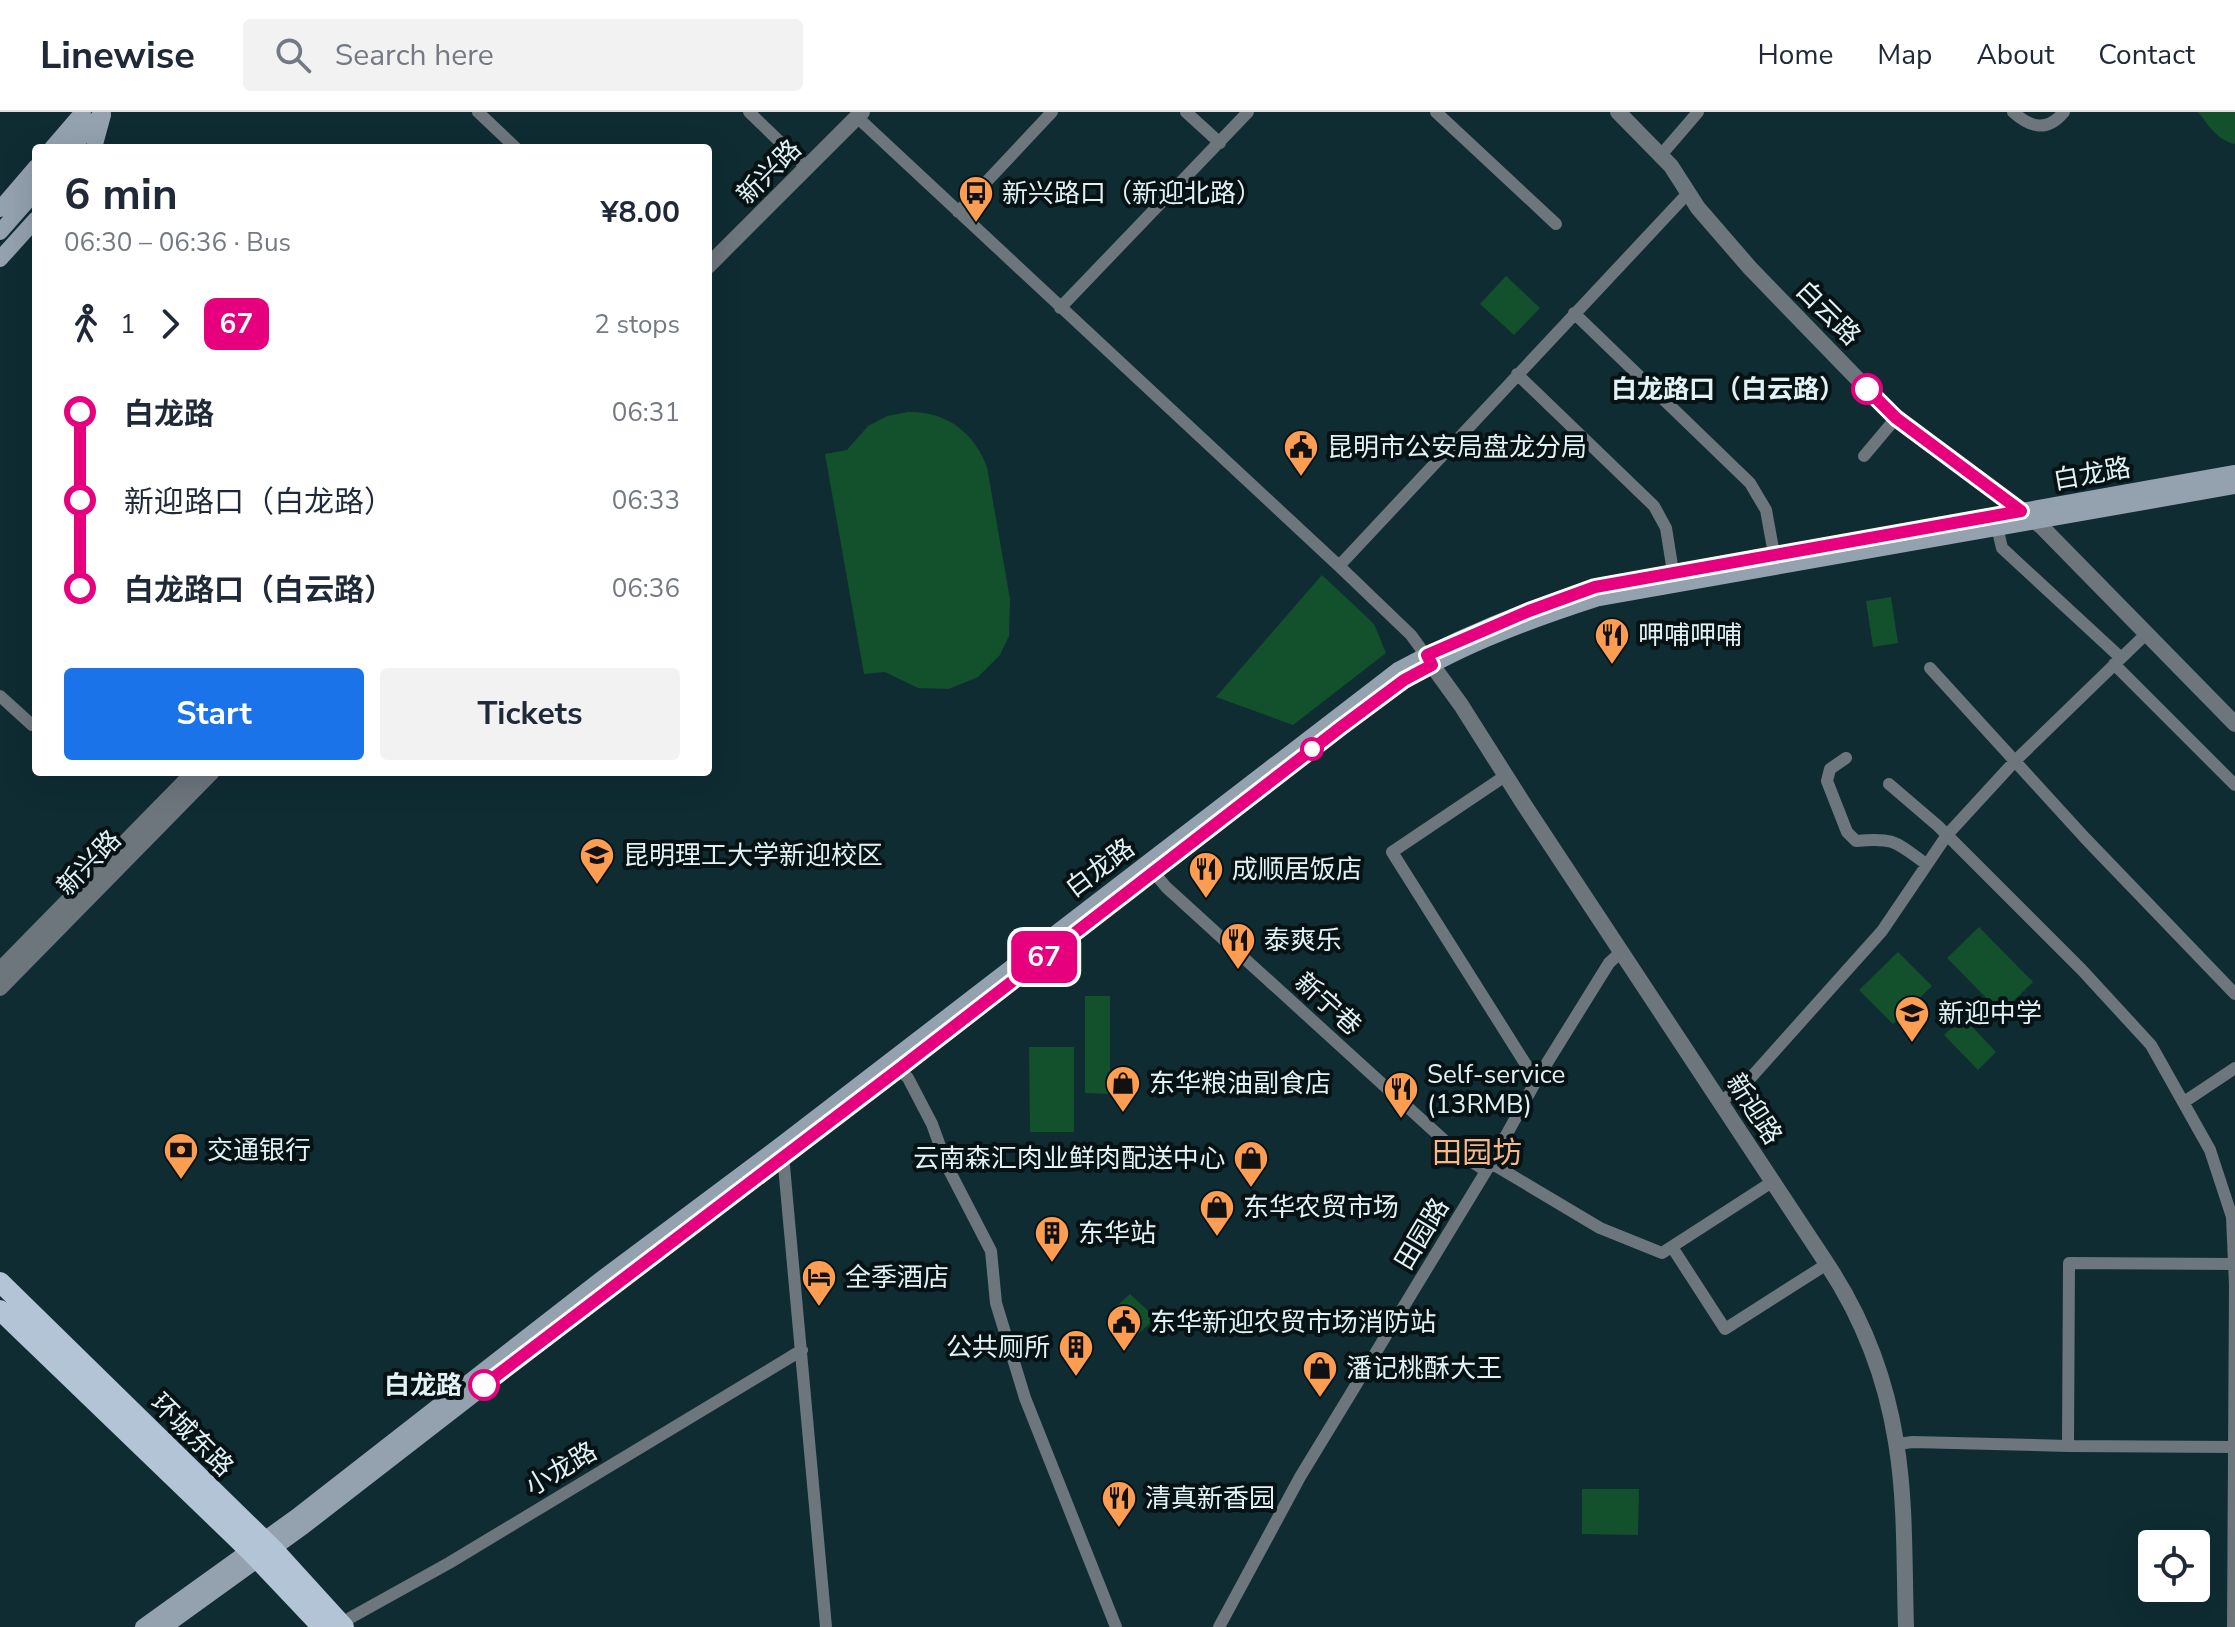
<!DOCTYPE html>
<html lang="en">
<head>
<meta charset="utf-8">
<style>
  body { margin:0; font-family:"Nunito Sans","Noto Sans SC",sans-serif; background:#f2f2f3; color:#1f2937; height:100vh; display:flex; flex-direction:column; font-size:30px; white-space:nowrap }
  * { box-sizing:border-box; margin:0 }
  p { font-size:26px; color:#747a83 }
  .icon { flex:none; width:44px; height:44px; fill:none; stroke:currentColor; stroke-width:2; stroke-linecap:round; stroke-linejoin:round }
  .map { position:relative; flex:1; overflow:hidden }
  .sheet { position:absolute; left:32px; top:32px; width:680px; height:632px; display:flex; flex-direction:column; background:#fff; border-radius:8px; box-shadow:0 8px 32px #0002 }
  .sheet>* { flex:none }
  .badge { padding:0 16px; border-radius:12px; font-size:28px; line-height:52px }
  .tools { position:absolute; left:2138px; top:1418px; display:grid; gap:16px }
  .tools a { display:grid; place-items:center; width:72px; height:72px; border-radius:8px; background:#fff; box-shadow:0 8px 32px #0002; font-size:40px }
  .map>.badge { position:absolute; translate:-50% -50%; box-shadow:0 0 0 4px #fff }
  .legs { display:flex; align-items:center; gap:12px; height:88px; padding:0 32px; font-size:26px }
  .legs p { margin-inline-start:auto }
  .summary { display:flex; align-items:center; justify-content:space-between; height:136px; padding:0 32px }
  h1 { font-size:44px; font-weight:700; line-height:60px }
  .cta { display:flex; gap:16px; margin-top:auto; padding:16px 32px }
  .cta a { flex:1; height:92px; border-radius:8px; background:#1a73e8; color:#fff; font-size:32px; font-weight:700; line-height:92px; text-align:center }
  .cta a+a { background:#f2f2f3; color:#1f2937 }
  ul { padding:0 32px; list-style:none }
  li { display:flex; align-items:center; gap:28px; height:88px; font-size:30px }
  li i { display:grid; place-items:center; width:12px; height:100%; margin:0 10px; background:currentColor }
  li i::after { content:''; width:20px; height:20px; margin:-10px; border:6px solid; border-radius:50%; background:#fff }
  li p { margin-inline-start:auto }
  li:first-child i { background:linear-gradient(#0000 50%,currentColor 0) }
  li:last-child i { background:linear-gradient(currentColor 50%,#0000 0) }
  header { display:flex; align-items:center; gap:48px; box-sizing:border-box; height:112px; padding:0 40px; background:#fff; border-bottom:2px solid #e0e1e3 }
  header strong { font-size:38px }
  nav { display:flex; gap:44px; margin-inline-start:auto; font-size:28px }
  .search { width:560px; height:72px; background:#f2f2f3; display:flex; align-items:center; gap:20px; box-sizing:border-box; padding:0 28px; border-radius:8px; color:#747a83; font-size:30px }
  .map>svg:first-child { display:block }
</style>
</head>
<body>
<header>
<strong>Linewise</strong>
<div class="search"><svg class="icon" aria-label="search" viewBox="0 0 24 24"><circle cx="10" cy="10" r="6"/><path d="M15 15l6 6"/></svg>Search here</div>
<nav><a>Home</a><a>Map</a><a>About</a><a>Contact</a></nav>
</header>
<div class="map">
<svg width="2235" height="1515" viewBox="0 0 2235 1515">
  <rect width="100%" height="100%" fill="#0f2c33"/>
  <path fill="#12512b" d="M2198,0H2235V32C2217,28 2209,14 2198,0Z
    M1506,164L1540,196L1514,223L1480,192Z
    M908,300C946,299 974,320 987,355L1010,487L1009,524L1000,543L978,565L949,577L918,576L885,560L864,562L825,342L847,338L868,314L887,304Z
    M1322,463L1374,512L1386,541L1293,613L1216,585Z
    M1891,485L1898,531L1873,535L1866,489Z
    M1979,815L2033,870L2001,901L1947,846Z
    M1898,840L1932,874L1893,912L1859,878Z
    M1085,884H1110V982L1085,981Z
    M1963,905L1996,940L1978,958L1944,923Z
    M1029,935H1074V1020H1030Z
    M1130,1182L1156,1206L1138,1222C1124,1223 1115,1213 1108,1202Z
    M1582,1377H1639L1638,1423L1582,1422Z"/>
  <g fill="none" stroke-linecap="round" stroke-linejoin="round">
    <path stroke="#6d757d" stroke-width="12" d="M478,0L516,36
      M749,0L807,56
      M1186,0L1220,31
      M1436,0L1556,112
      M2013,0C2031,16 2047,20 2064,0
      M857,5L1339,454L1411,523L1429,548
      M1661,43L1698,0
      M958,100L1052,0
      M1060,196L1248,0
      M1574,201L1750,371L1766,398L1774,442
      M1517,262L1654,394L1666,416L1673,460
      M1864,344L1896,306
      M1997,415L2002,436L2121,546
      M1339,454L1689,80
      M2114,552L2235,673
      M1930,556L2085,726L2235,882
      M0,584L32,613
      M1846,646L1830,657L1827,669L1847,720L1856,729C1894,725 1896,730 1926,752
      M1505,664L1392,740L1530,959L1537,967
      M1889,672L1938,714L2082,858L2151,933L2210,1038L2232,1105L2235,1173L2233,1515
      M1148,753L1166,775L1457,1040L1486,1059
      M899,957L908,966L932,1012L948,1056L991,1139L996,1191L1025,1286L1116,1515
      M1720,990L1746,971L1882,819L1947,723L2015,649L2147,521
      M2184,990L2235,956
      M782,1032L826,1515
      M1491,1051L1600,1116L1662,1141L1772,1070
      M1672,1135L1725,1217L1827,1152
      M1897,1332L1913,1330L2068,1334
      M2234,1335L2068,1334L2069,1151L2234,1152
      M341,1511L449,1451L802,1238
      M1219,1515L1300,1365L1491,1051L1537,967L1609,851L1622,839"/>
    <path stroke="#6d757d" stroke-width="16" d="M1618,0L1671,54L1698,96L1750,156L1874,284L1896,306L2041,414L2235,612
      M708,154L862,0
      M1432,553L1461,593L1523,691L1827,1152C1862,1205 1886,1267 1896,1330C1906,1390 1904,1454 1906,1515
      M0,858L194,660
      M0,876L212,660"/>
    <path stroke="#94a1af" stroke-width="16" d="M52,36L83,0
      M72,36L103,0
      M94,36L103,3
      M0,97L36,55
      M0,120L36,79
      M0,147L36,107
      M827,1010L1341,615C1362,599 1383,581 1406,568C1464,532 1534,507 1599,486L2235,374
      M143,1515L296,1405L600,1168L782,1032L1398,558C1460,524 1527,497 1595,475L2235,361
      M164,1515L304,1414L700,1107"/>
    <path stroke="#b2c4d5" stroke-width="20" d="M0,1170L273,1437L344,1515
      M0,1198L250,1439L322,1515"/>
  </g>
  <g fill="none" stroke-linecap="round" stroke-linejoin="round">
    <g stroke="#fff" stroke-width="18">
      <path id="line-1" d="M484,1273L899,957L1341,615L1404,568L1432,553L1427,543L1529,499L1595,475L2021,399L1896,306L1867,277"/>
    </g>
    <use href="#line-1" stroke="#e6007e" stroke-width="12"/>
  </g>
  <defs>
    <g id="bus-pin" transform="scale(1.8)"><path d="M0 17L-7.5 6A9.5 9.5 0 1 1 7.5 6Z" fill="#fc9d52" stroke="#071215"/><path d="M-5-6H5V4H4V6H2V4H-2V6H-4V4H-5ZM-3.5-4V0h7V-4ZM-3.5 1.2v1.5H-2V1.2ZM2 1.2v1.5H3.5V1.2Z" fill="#111"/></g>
    <g id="civic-pin" transform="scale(1.8)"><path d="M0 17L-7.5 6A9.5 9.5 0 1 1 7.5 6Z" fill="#fc9d52" stroke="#071215"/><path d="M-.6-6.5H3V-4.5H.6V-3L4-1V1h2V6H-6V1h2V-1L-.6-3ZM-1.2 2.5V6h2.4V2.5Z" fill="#111"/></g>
    <g id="restaurant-pin" transform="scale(1.8)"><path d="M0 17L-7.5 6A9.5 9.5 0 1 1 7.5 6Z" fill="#fc9d52" stroke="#071215"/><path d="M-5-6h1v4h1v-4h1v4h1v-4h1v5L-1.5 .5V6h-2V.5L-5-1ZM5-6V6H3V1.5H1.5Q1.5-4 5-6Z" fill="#111"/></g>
    <g id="university-pin" transform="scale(1.8)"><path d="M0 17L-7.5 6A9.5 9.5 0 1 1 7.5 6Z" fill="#fc9d52" stroke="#071215"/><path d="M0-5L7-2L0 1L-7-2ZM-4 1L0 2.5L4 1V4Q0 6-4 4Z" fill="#111"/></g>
    <g id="school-pin" transform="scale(1.8)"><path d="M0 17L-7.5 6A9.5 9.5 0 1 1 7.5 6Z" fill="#fc9d52" stroke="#071215"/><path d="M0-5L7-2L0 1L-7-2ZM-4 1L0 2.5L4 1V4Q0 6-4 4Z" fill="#111"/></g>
    <g id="shop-pin" transform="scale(1.8)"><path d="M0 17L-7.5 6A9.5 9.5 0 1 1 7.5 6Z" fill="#fc9d52" stroke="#071215"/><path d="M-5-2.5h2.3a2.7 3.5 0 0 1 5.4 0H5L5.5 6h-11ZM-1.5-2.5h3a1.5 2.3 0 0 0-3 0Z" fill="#111"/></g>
    <g id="bank-pin" transform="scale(1.8)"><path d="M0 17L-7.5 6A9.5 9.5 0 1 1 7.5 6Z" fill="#fc9d52" stroke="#071215"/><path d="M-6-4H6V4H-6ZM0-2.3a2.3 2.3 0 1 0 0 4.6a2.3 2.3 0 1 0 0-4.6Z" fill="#111"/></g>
    <g id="building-pin" transform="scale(1.8)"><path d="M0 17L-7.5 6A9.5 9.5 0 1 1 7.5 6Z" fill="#fc9d52" stroke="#071215"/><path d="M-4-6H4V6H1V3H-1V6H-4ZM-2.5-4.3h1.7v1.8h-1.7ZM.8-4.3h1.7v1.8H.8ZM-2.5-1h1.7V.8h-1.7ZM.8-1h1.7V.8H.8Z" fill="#111"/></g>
    <g id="hotel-pin" transform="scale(1.8)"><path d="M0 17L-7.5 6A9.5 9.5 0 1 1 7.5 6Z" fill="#fc9d52" stroke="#071215"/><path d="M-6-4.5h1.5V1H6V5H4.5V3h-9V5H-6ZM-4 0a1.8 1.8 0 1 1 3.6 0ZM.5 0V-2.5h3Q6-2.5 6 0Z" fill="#111"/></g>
  </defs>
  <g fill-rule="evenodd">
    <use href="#bus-pin" x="976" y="81"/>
    <use href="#civic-pin" x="1301" y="335"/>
    <use href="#restaurant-pin" x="1612" y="523"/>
    <use href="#university-pin" x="597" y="743"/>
    <use href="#restaurant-pin" x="1206" y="757"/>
    <use href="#restaurant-pin" x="1238" y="828"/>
    <use href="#school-pin" x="1912" y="901"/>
    <use href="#shop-pin" x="1123" y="971"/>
    <use href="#restaurant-pin" x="1401" y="977"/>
    <use href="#bank-pin" x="181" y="1038"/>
    <use href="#shop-pin" x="1251" y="1046"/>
    <use href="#shop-pin" x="1217" y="1095"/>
    <use href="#building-pin" x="1052" y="1121"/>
    <use href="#hotel-pin" x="819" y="1165"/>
    <use href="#civic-pin" x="1124" y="1210"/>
    <use href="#building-pin" x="1076" y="1235"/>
    <use href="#shop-pin" x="1320" y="1256"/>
    <use href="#restaurant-pin" x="1119" y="1386"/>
  </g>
  <g fill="#fff" stroke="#e6007e" stroke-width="4">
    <circle cx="1867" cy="277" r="14"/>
    <circle cx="1312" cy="637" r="10"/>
    <circle cx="484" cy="1273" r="14"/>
  </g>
  <g text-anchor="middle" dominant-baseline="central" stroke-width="8" stroke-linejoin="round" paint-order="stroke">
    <g font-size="26" fill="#e1f1f5" stroke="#071215">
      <text transform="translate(769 60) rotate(-45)">新兴路</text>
      <text transform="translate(1828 201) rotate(45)">白云路</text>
      <text transform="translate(2092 362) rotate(-10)">白龙路</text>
      <text transform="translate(89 751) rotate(-46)">新兴路</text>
      <text transform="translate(1100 756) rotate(-37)">白龙路</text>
      <text transform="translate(1328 892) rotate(42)">新宁巷</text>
      <text transform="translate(1754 997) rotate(57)">新迎路</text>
      <text transform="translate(1422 1122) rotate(-59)">田园路</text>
      <text transform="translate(192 1323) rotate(45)">环城东路</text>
      <text transform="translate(561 1357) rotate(-31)">小龙路</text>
    </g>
    <g font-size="26" fill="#e1f1f5" stroke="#071215" text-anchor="start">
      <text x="1002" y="81">新兴路口（新迎北路）</text>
      <text x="1327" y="335">昆明市公安局盘龙分局</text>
      <text x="1638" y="523">呷哺呷哺</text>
      <text x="623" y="743">昆明理工大学新迎校区</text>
      <text x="1232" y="757">成顺居饭店</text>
      <text x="1264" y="828">泰爽乐</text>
      <text x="1938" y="901">新迎中学</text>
      <text x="1427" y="962">Self-service<tspan x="1427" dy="30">(13RMB)</tspan></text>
      <text x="1149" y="971">东华粮油副食店</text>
      <text x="207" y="1038">交通银行</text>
      <text x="1225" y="1046" text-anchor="end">云南森汇肉业鲜肉配送中心</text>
      <text x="1243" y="1095">东华农贸市场</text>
      <text x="1078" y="1121">东华站</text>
      <text x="845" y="1165">全季酒店</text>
      <text x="1150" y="1210">东华新迎农贸市场消防站</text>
      <text x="1050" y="1235" text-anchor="end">公共厕所</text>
      <text x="1346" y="1256">潘记桃酥大王</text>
      <text x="1145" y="1386">清真新香园</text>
    </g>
    <g font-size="26" font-weight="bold" fill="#e1f1f5" stroke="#071215" text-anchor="end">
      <text x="1845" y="277">白龙路口（白云路）</text>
      <text x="462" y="1273">白龙路</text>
    </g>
    <g font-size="30" fill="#f9b686" stroke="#071215">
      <text x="1477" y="1041">田园坊</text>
    </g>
  </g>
</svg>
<div class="tools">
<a><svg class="icon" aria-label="locate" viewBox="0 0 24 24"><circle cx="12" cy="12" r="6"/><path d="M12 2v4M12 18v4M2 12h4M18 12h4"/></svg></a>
</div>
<b class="badge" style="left:1044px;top:845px;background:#e6007e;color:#fff">67</b>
<section class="sheet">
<div class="summary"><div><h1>6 min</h1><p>06:30 – 06:36 · Bus</p></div><b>¥8.00</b></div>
<div class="legs"><svg class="icon" aria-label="walk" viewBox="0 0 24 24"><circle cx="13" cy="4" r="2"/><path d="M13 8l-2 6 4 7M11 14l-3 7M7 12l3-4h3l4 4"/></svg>1<svg class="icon" aria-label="forward" viewBox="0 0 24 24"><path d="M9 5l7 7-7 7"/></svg><b class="badge" style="background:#e6007e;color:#fff">67</b><p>2 stops</p></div>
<ul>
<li><i style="color:#e6007e"></i><b>白龙路</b><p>06:31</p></li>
<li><i style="color:#e6007e"></i><span>新迎路口（白龙路）</span><p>06:33</p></li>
<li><i style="color:#e6007e"></i><b>白龙路口（白云路）</b><p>06:36</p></li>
</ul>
<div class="cta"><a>Start</a><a>Tickets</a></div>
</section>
</div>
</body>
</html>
